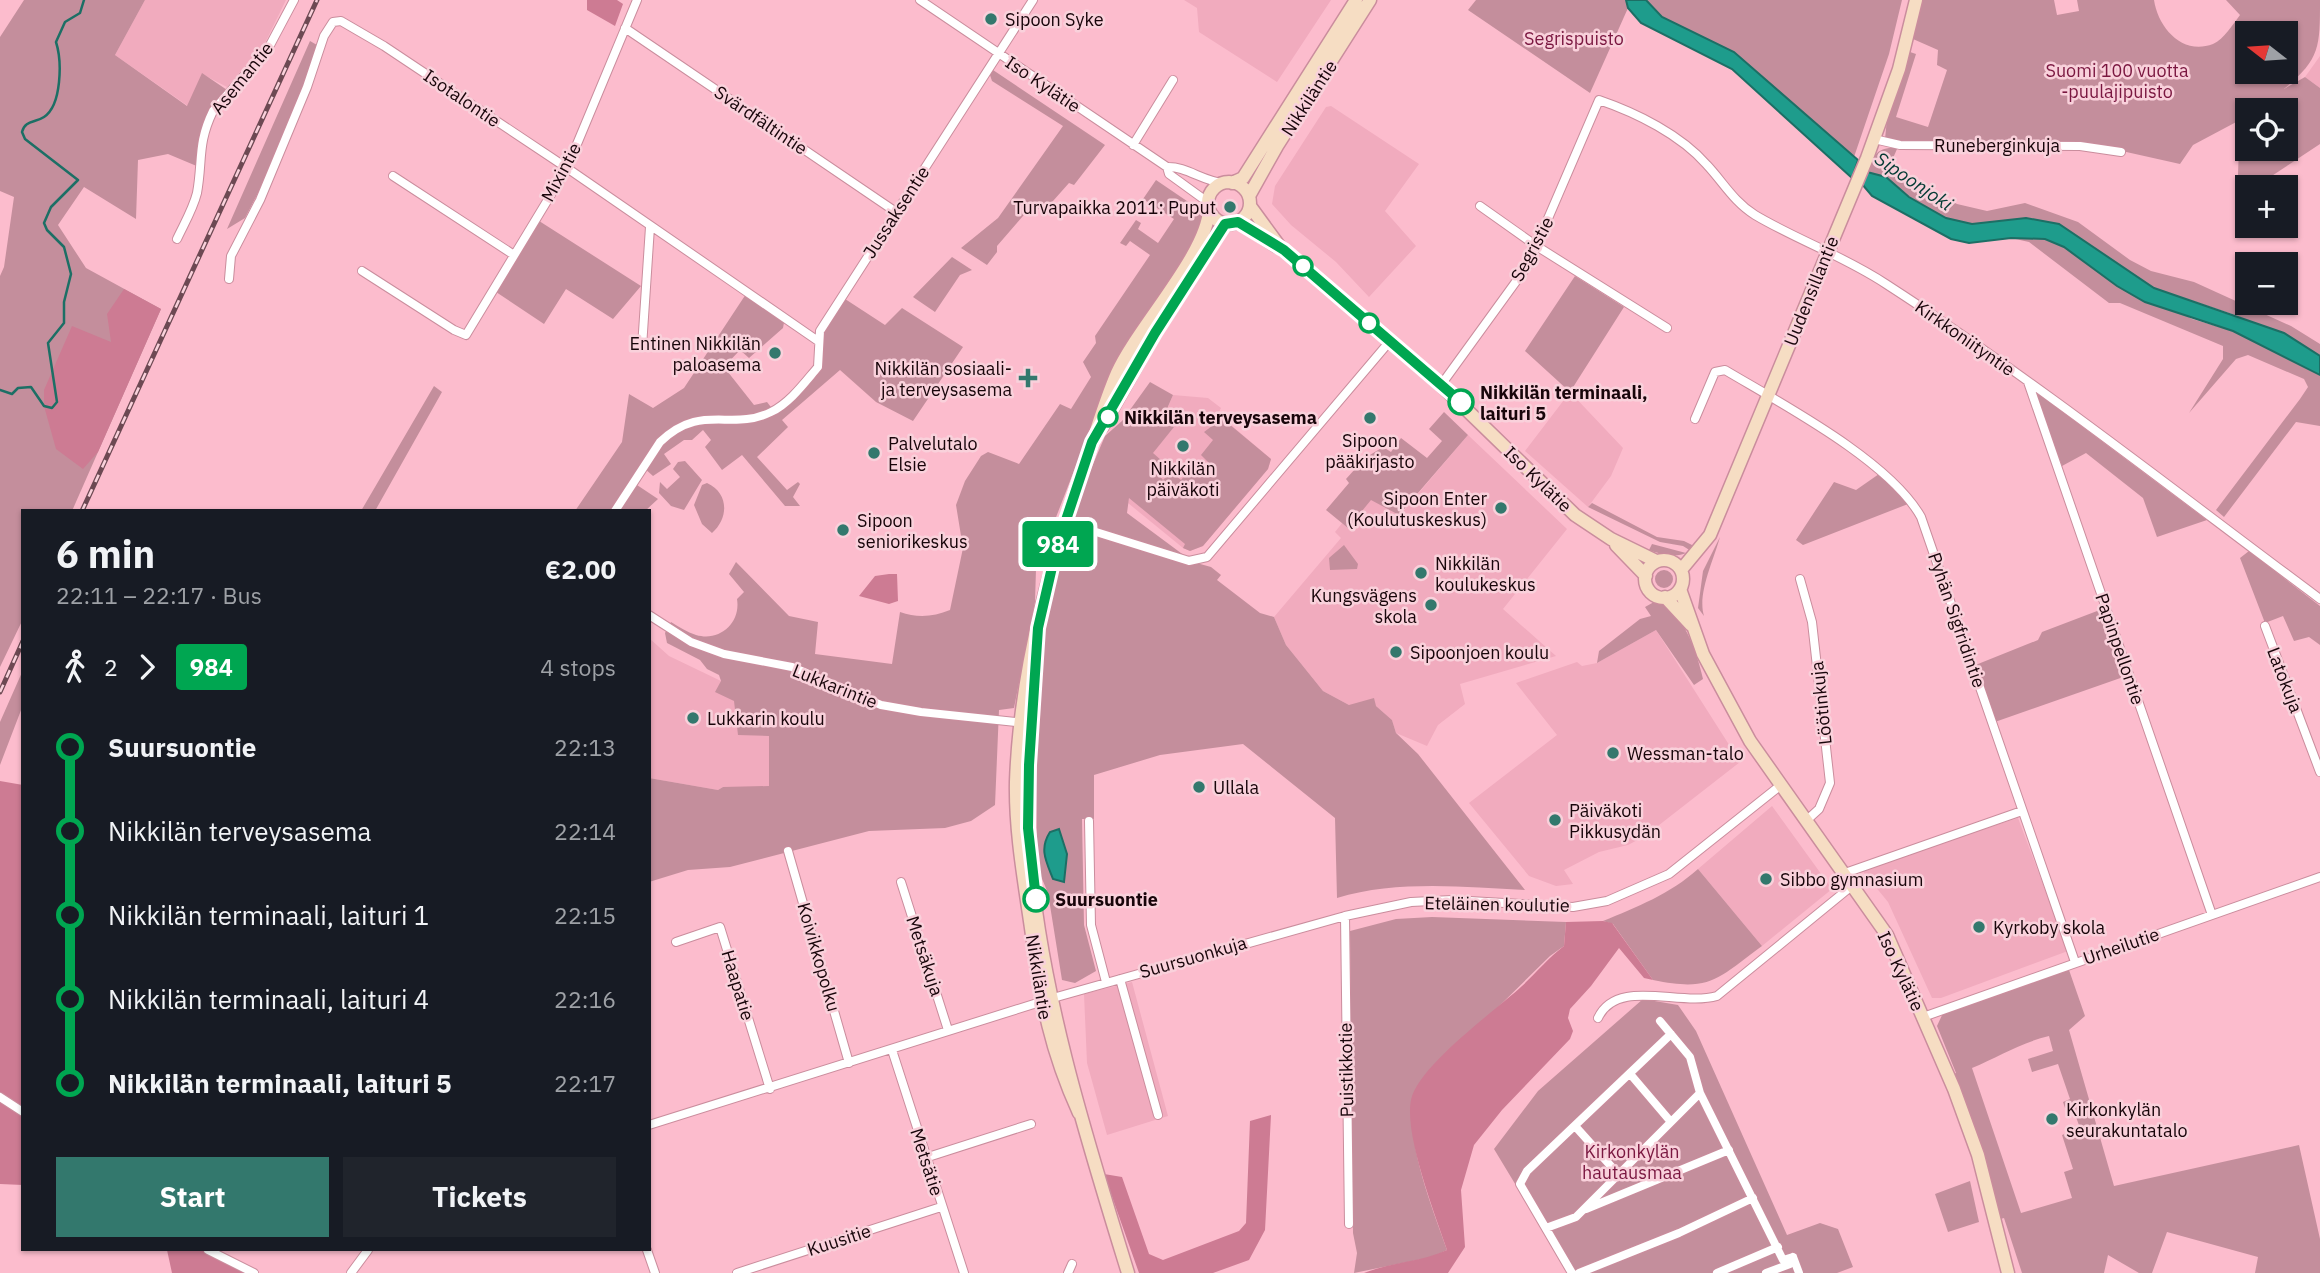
<!DOCTYPE html>
<html lang="en">
<head>
<meta charset="utf-8">
<style>
  body { margin:0; font-family:"IBM Plex Sans",sans-serif; background:#20242c; color:#f1f3f6; height:100vh; display:flex; flex-direction:column; font-size:26px; white-space:nowrap }
  * { box-sizing:border-box; margin:0 }
  p { font-size:23px; color:#9ea1a6 }
  .icon { flex:none; width:38px; height:38px; fill:none; stroke:currentColor; stroke-width:2; stroke-linecap:round; stroke-linejoin:round }
  .map { position:relative; flex:1; overflow:hidden }
  .side { position:absolute; left:21px; top:509px; width:630px; height:742px; display:flex; flex-direction:column; background:#171b24; border-radius:0px; box-shadow:0 2px 5px #0004 }
  .side>* { flex:none }
  .badge { padding:0 14px; border-radius:5px; font-size:24px; line-height:46px }
  .needle { width:46px; rotate:287deg }
  .buttons { position:absolute; left:2235px; top:21px; display:grid; gap:14px }
  .buttons a { display:grid; place-items:center; width:63px; height:63px; border-radius:0px; background:#171b24; box-shadow:0 2px 5px #0004; font-size:35px }
  .map>.badge { position:absolute; translate:-50% -50%; box-shadow:0 0 0 4px #fff }
  .legs { display:flex; align-items:center; gap:10px; height:77px; padding:0 35px; font-size:23px }
  .legs p { margin-inline-start:auto }
  .summary { display:flex; align-items:center; justify-content:space-between; height:119px; padding:0 35px }
  h1 { font-size:38px; font-weight:700; line-height:52px }
  .cta { display:flex; gap:14px; margin-top:auto; padding:14px 35px }
  .cta a { flex:1; height:80px; border-radius:0px; background:#33786d; color:#fff; font-size:28px; font-weight:700; line-height:80px; text-align:center }
  .cta a+a { background:#20242c; color:#f1f3f6 }
  ul { padding:0 35px; list-style:none }
  li { display:flex; align-items:center; gap:24px; height:84px; font-size:26px }
  li i { display:grid; place-items:center; width:10px; height:100%; margin:0 9px; background:currentColor }
  li i::after { content:''; width:18px; height:18px; margin:-9px; border:5px solid; border-radius:50%; background:#171b24 }
  li p { margin-inline-start:auto }
  li:first-child i { background:linear-gradient(#0000 50%,currentColor 0) }
  li:last-child i { background:linear-gradient(currentColor 50%,#0000 0) }
  .map>svg:first-child { display:block }
</style>
</head>
<body>
<div class="map">
<svg width="2320" height="1273" viewBox="0 0 2320 1273">
  <rect width="100%" height="100%" fill="#fcbccd"/>
  <path fill="#f1abbe" d="M145,0H286L265,43L227,87L202,74L188,106L115,55Z
    M1184,0H1331L1277,82L1199,32L1197,8Z
    M2320,56V88L2305,77Z
    M1331,106L1419,164L1385,211L1416,246L1369,297L1336,262L1291,225L1272,204L1275,186L1326,107Z
    M1570,392L1623,448L1611,476L1588,507L1525,451Z
    M1173,395L1208,398L1221,408L1218,414L1271,459L1268,469L1203,546L1190,551L1183,548L1128,503L1129,498L1161,460L1152,453L1174,427L1163,419Z
    M1468,435L1567,529L1503,609L1556,656L1460,684L1465,704L1438,725L1427,746L1396,733L1392,720L1376,706L1349,705L1323,691L1286,645L1274,617L1341,538L1335,532L1367,492L1400,515Z
    M1656,630L1740,762L1645,836L1628,845L1599,852L1564,870L1573,884L1556,886L1529,876L1469,803L1557,735L1516,683L1577,662L1582,666L1597,663Z
    M649,638L669,656L721,681L734,701L769,736V787H723L718,790L649,778Z
    M1772,806L1832,889L1762,946L1698,869Z
    M2018,818L2068,951L1941,998H1932L1888,902L1861,869Z
    M1132,982L1168,1116L1107,1135L1087,1063L1084,994Z"/>
  <path fill="#c48e9c" fill-rule="evenodd" d="M24,0H145L115,55L187,106L202,73L230,92L213,111L199,167L168,154L138,160L136,219L84,187L58,225L86,268L161,309L72,511H23V619L0,667V276L4,267L14,197L0,191V37Z
    M1476,0H1626L1628,8L1590,93L1468,10Z
    M1646,0H1902L1889,54L1854,157L1734,52L1662,17Z
    M1922,0H2054L2057,15L2079,11L2077,0H2154C2158,27 2182,56 2213,44C2224,39 2233,24 2240,15L2226,0H2320C2320,48 2320,59 2284,89L2305,77L2320,88V144L2255,187H2247V192L2241,197L2238,174L2240,120L2193,145L2180,164L2104,147L1903,145L1885,139L1887,119L1910,52L1916,54L1896,117L1928,127L1947,70L1937,65L1938,50L1913,39ZM2247,33H2286V72H2247ZM2247,110H2286V149H2247Z
    M310,41L317,45L304,88L258,193L245,218L227,229Z
    M993,70L1105,145L1074,185L1069,183L1045,210L1030,208L997,246V252L987,265L961,248L998,218L1063,126L992,81L990,75Z
    M1894,148L1897,149L1890,165L1957,204L1987,211L2025,203L2078,222L2130,260L2151,271L2194,282L2291,326L2320,344V356L2238,316L2154,288L2059,224L2026,218L1972,224L1946,218L1910,197L1886,177L1867,172C1872,157 1877,147 1894,148Z
    M1156,180L1206,214L1202,231L1106,388L1036,569L1035,602L1014,708L999,710L995,805L971,821L945,828L869,831L730,867L688,870L649,882V778L718,790L723,787L769,786V736L738,735L734,701L715,692L721,681L719,675L707,669L700,660L667,643L665,633L671,622C679,627 687,632 696,635C720,642 741,623 737,599L744,592L729,574L736,562L789,616L818,622L815,654L892,664L900,612C917,618 933,617 950,610L963,548L956,505L965,481L981,456L988,452L1019,464L1060,404L1071,409L1091,377L1083,362L1096,343L1095,336L1150,255L1130,241L1126,246L1120,243L1136,220L1141,223L1138,229L1158,243L1174,219L1143,199Z
    M536,219L641,286L613,319L566,289L544,324L493,290Z
    M2011,238L2045,239L2064,247L2192,319L2233,331L2311,368L2320,375V426L2296,422L2224,517L2216,510L2300,399L2308,387L2304,379L2248,355L2236,359L2189,413L2223,359V346L2120,303H2109L2029,242Z
    M952,257L972,270L960,275L935,312L913,297Z
    M1575,276L1624,307L1570,392L1525,351Z
    M746,294L785,317L783,328L749,358L740,350L724,367L754,405L767,402L774,411L818,367V341L842,297L885,325L902,308L963,347L913,421L876,402L840,370L782,420L788,427L757,457L787,490L798,482L800,484L793,497L800,506H785L742,455L722,470L705,447L711,440L703,430L692,440H684L664,454L671,464L653,476L644,468L634,483L658,499L645,511H575L622,442L629,394L653,408L684,388Z
    M1150,382L1173,395L1163,418L1174,427L1153,453L1161,460L1154,469L1163,480L1171,472L1181,480L1193,466L1201,472L1209,463L1201,455L1213,440L1204,432L1216,423L1213,420L1217,414L1271,459L1268,469L1203,546L1190,551L1183,548L1185,544L1129,498L1127,513L1193,562L1211,567L1221,575L1217,580L1260,613L1274,617L1286,645L1323,691L1349,705L1374,698L1376,706L1392,720L1396,733L1418,754L1525,890C1464,887 1396,880 1337,898L1335,818L1243,744L1160,755L1094,775V819H1082L1084,925L1096,971L1075,983L1062,980L1048,893L1037,867L1036,740L1044,622L1079,497L1105,436L1122,421Z
    M434,386L442,392L375,511H361Z
    M2039,394L2207,520L2157,537L2143,498L2086,453L2062,466L2036,398Z
    M1444,412L1468,435L1399,515L1371,500L1348,528L1326,510L1349,483L1346,479L1365,458L1383,447L1391,452L1401,438L1427,458L1442,441L1429,429Z
    M685,461L702,480L684,510L671,506L659,493L660,482L667,489L680,477L673,469L678,462Z
    M1879,474L1908,504L1803,545L1796,540L1834,482L1856,490Z
    M707,483C729,493 729,518 712,533L702,524L694,505L702,485Z
    M1592,503L1657,537L1684,541L1694,546L1691,551L1683,546L1660,542L1588,507Z
    M1720,537C1714,559 1697,594 1704,616L1698,608L1703,571Z
    M1652,544L1686,553C1676,558 1659,554 1649,550Z
    M1344,545L1358,564L1357,569L1330,570L1329,558Z
    M2249,551L2320,606V645L2309,637L2294,641L2283,616L2265,623L2240,558Z
    M1655 579a9 9 0 1 1 18 0a9 9 0 1 1-18 0Z
    M1654,602C1682,604 1698,656 1703,679L1694,685L1656,630L1597,663L1599,651L1640,619L1651,616L1645,607Z
    M2105,608L2129,675L1992,723L1973,666L2038,640L2042,632Z
    M23,670V705L0,765V722Z
    M1698,869L1762,946C1717,979 1711,992 1653,980L1613,924L1603,921C1637,907 1670,894 1698,869Z
    M1432,917L1566,922L1564,946L1550,956L1417,1087C1400,1129 1432,1207 1447,1250L1432,1257L1354,1273L1357,1253L1353,1233L1350,931L1396,919Z
    M2069,970L2085,1016L2069,1030L2114,1186L2299,1145L2320,1239V1273H2255L2258,1257L2167,1232L2152,1273H2139L2108,1255L2104,1273H2022L2004,1218L1997,1220L1949,1076L1956,1073L1937,1026L1943,1013ZM2049,1036L2053,1051L2028,1059L2032,1072L2058,1064L2070,1099L2063,1102L2065,1108L2072,1106L2080,1128L2062,1135L2073,1169L2064,1172L2072,1198L2021,1213L1972,1068C1998,1057 2020,1043 2049,1036Z
    M1643,999L1678,1005L1696,1031L1787,1235L1820,1223L1838,1229L1853,1267L1837,1273H1569L1494,1149L1538,1091Z
    M1970,1181L1979,1222L1948,1232L1935,1194Z"/>
  <path fill="#cd7b93" d="M587,0H617L623,4L615,26L587,10Z
    M124,289L161,309L98,452L83,469L56,449L44,406V390L72,326L111,342L107,314Z
    M889,574H897L898,601L889,604L859,596L875,576Z
    M0,781L23,785V1185L0,1184Z
    M1603,921L1612,923L1653,980L1644,978L1619,948L1591,986L1570,1009L1568,1018L1573,1031L1570,1039L1502,1110L1474,1145L1461,1190L1465,1247L1448,1273H1364C1391,1262 1421,1262 1447,1250C1435,1214 1404,1135 1411,1100C1418,1066 1495,1011 1522,986C1536,973 1548,958 1564,946L1566,922Z
    M1271,1115L1265,1230L1249,1260L1213,1273H1139L1104,1174L1122,1177L1149,1254L1163,1260L1239,1231L1246,1223L1250,1121Z
    M167,1250H212L254,1273H172Z"/>
  <path fill="#1e9c8c" stroke="#1c6f65" stroke-width="2" d="M1626,0H1646L1662,17L1734,52L1858,160L1852,178L1732,69L1641,23L1628,8Z
    M1867,172L1886,177L1909,197L1946,218L1972,224L2026,218L2059,224L2154,288L2284,333L2320,356V375L2233,331L2145,302L2117,286L2064,247L2045,239L2011,238L1969,243L1951,239L1872,196L1862,184Z
    M1059,829L1067,854L1064,882L1053,879C1046,861 1039,849 1050,832Z"/>
  <g fill="none" stroke-linecap="round" stroke-linejoin="round">
    <path stroke="#1c6f65" stroke-width="2.5" d="M0,390L12,394L18,388L31,387L44,406L52,408L57,402L48,343L64,323V302L71,274L64,247L47,230L44,223L51,207L78,180L25,139L22,132C25,120 35,123 44,117C62,105 62,61 56,42L65,22L80,13L84,0"/>
    <g stroke="#ca8d9d" stroke-width="10">
      <path id="street" d="M920,0L1167,167C1186,166 1204,182 1224,183
        M625,28L896,212
        M1874,139L1900,145L2080,146L2121,152
        M1133,145L1173,80
        M1167,167L1169,174L1209,203
        M393,176L514,255
        M1480,206L1538,247L1667,328
        M177,239C184,224 193,209 197,193C203,160 197,144 213,111L269,47L294,0
        M362,271L454,330L466,335L567,168L637,0
        M229,279L231,256L260,200L307,87L324,36L333,22L341,21L384,46L567,168L818,341
        M642,347L650,227
        M2028,382L2212,915
        M1441,385L1528,265L1599,100C1637,113 1681,135 1707,165C1723,182 1734,202 1755,215C1797,240 1844,256 1886,284C2036,381 2176,492 2320,599
        M1695,419L1715,372L1725,370C1782,404 1890,461 1921,517L2075,962
        M615,511L660,442C702,402 730,432 771,412C790,403 805,382 818,367L820,331L1033,0
        M1064,522L1189,561L1207,557L1390,341
        M1800,579L1812,622L1830,783L1819,809L1807,820
        M649,615L691,642L724,654L792,667L881,705L921,712L1025,723
        M2265,626L2320,772
        M1089,821L1091,925L1106,982
        M788,851L849,1063
        M1845,873L2022,811
        M901,882L948,1030
        M1345,916L1349,1224
        M676,942L720,927L770,1089
        M1120,979L1158,1115
        M1923,1017L2320,877
        M1598,1018C1617,977 1680,1007 1717,996L1853,885
        M1660,1021L1690,1057L1700,1093L1783,1260L1793,1257L1799,1273
        M892,1050L964,1273
        M1631,1075L1671,1122
        M0,1097L23,1112
        M649,1125L1053,998L1345,916L1411,902L1452,900L1573,907L1607,901L1669,874L1781,785
        M1575,1126L1618,1174
        M925,1158L1031,1124
        M1586,1209L1729,1150
        M1546,1228L1576,1217L1700,1093
        M208,1250L254,1273
        M647,1250L655,1273
        M351,1273L368,1250
        M737,1273L941,1207
        M1068,1273L1072,1264
        M1572,1273L1520,1184L1527,1171L1671,1034
        M1579,1273L1679,1233L1753,1198
        M1717,1273L1778,1247
        M1766,1273L1790,1264L1793,1257"/>
    </g>
    <g stroke="#ca8d9d" stroke-width="15">
      <path id="secondary" d="M1208 203a21 21 0 1 1 42 0a21 21 0 1 1-42 0Z
        M1232,183L1243,178L1356,0
        M1249,196L1277,146L1370,0
        M1250,206L1280,247L1441,385L1575,515L1611,539L1656,561
        M1239,222L1276,246
        M1102,427L1155,333L1225,224
        M1616,545L1646,576
        M1645 579a19 19 0 1 1 38 0a19 19 0 1 1-38 0Z
        M1681,570L1710,535L1867,158L1899,69L1916,0
        M1680,589L1703,654L1750,741L1887,935L1954,1089L1978,1155L2008,1273
        M1665,597L1691,625
        M1037,657C1034,721 1024,784 1029,848C1040,991 1086,1137 1128,1273
        M1079,1113C1050,1049 1042,1003 1032,935C1025,885 1015,833 1016,782C1020,665 1053,552 1092,443C1100,419 1107,396 1117,373C1137,328 1208,253 1209,209"/>
    </g>
    <use href="#street" stroke="#fff" stroke-width="8"/>
    <use href="#secondary" stroke="#f6ddc3" stroke-width="12"/>
    <g stroke="#6d4953" stroke-width="5">
      <path id="rail" d="M82,511L317,0
        M0,692L23,641"/>
    </g>
    <use href="#rail" stroke="#f9d1db" stroke-width="2.5" stroke-dasharray="8" stroke-linecap="butt"/>
  </g>
  <g fill="none" stroke-linecap="round" stroke-linejoin="round">
    <g stroke="#fff" stroke-width="16">
      <path id="line-1" d="M1036,899L1028,828L1029,765L1038,628L1056,550L1092,442L1155,333L1225,224L1238,222L1284,250L1461,402"/>
    </g>
    <use href="#line-1" stroke="#00a651" stroke-width="10"/>
  </g>
  <g fill="#33786d" stroke="#f9d1db" stroke-width="2.5">
    <circle cx="991" cy="19" r="7"/>
    <circle cx="1230" cy="207" r="7"/>
    <circle cx="775" cy="353" r="7"/>
    <path d="M1024.5 367.5h7v7h7v7h-7v7h-7v-7h-7v-7h7z"/>
    <circle cx="1370" cy="418" r="7"/>
    <circle cx="1183" cy="446" r="7"/>
    <circle cx="874" cy="453" r="7"/>
    <circle cx="1501" cy="508" r="7"/>
    <circle cx="843" cy="530" r="7"/>
    <circle cx="1421" cy="573" r="7"/>
    <circle cx="1431" cy="605" r="7"/>
    <circle cx="1396" cy="652" r="7"/>
    <circle cx="693" cy="718" r="7"/>
    <circle cx="1613" cy="753" r="7"/>
    <circle cx="1199" cy="787" r="7"/>
    <circle cx="1555" cy="820" r="7"/>
    <circle cx="1766" cy="879" r="7"/>
    <circle cx="1979" cy="927" r="7"/>
    <circle cx="2052" cy="1119" r="7"/>
  </g>
  <g fill="#fff" stroke="#00a651" stroke-width="3.5">
    <circle cx="1303" cy="266" r="9"/>
    <circle cx="1369" cy="323" r="9"/>
    <circle cx="1461" cy="402" r="12"/>
    <circle cx="1108" cy="417" r="9"/>
    <circle cx="1036" cy="899" r="12"/>
  </g>
  <g text-anchor="middle" dominant-baseline="central" stroke-width="5" stroke-linejoin="round" paint-order="stroke">
    <g font-size="18" fill="#18050a" stroke="#f9d1db" text-anchor="start">
      <text x="1005" y="19">Sipoon Syke</text>
      <text x="1216" y="207" text-anchor="end">Turvapaikka 2011: Puput</text>
      <text x="761" y="343" text-anchor="end">Entinen Nikkilän<tspan x="761" dy="21">paloasema</tspan></text>
      <text x="1012" y="368" text-anchor="end">Nikkilän sosiaali-<tspan x="1012" dy="21">ja terveysasema</tspan></text>
      <text x="1370" y="440" text-anchor="middle">Sipoon<tspan x="1370" dy="21">pääkirjasto</tspan></text>
      <text x="888" y="443">Palvelutalo<tspan x="888" dy="21">Elsie</tspan></text>
      <text x="1183" y="468" text-anchor="middle">Nikkilän<tspan x="1183" dy="21">päiväkoti</tspan></text>
      <text x="1487" y="498" text-anchor="end">Sipoon Enter<tspan x="1487" dy="21">(Koulutuskeskus)</tspan></text>
      <text x="857" y="520">Sipoon<tspan x="857" dy="21">seniorikeskus</tspan></text>
      <text x="1435" y="563">Nikkilän<tspan x="1435" dy="21">koulukeskus</tspan></text>
      <text x="1417" y="595" text-anchor="end">Kungsvägens<tspan x="1417" dy="21">skola</tspan></text>
      <text x="1410" y="652">Sipoonjoen koulu</text>
      <text x="707" y="718">Lukkarin koulu</text>
      <text x="1627" y="753">Wessman-talo</text>
      <text x="1213" y="787">Ullala</text>
      <text x="1569" y="810">Päiväkoti<tspan x="1569" dy="21">Pikkusydän</tspan></text>
      <text x="1780" y="879">Sibbo gymnasium</text>
      <text x="1993" y="927">Kyrkoby skola</text>
      <text x="2066" y="1109">Kirkonkylän<tspan x="2066" dy="21">seurakuntatalo</tspan></text>
    </g>
    <g font-size="18" fill="#7a1740" stroke="#f9d1db">
      <text x="1574" y="38">Segrispuisto</text>
      <text x="2117" y="70">Suomi 100 vuotta<tspan x="2117" dy="21">-puulajipuisto</tspan></text>
      <text x="1632" y="1151">Kirkonkylän<tspan x="1632" dy="21">hautausmaa</tspan></text>
    </g>
    <g font-size="18" fill="#18050a" stroke="#f9d1db">
      <text transform="translate(242 78) rotate(-51)">Asemantie</text>
      <text transform="translate(1043 84) rotate(34)">Iso Kylätie</text>
      <text transform="translate(462 98) rotate(34)">Isotalontie</text>
      <text transform="translate(1309 98) rotate(-57)">Nikkiläntie</text>
      <text transform="translate(761 120) rotate(34)">Svärdfältintie</text>
      <text x="1997" y="145">Runeberginkuja</text>
      <text transform="translate(561 172) rotate(-62)">Mixintie</text>
      <text transform="translate(896 212) rotate(-57)">Jussaksentie</text>
      <text transform="translate(1532 249) rotate(-62)">Segristie</text>
      <text transform="translate(1811 291) rotate(-68)">Uudensillantie</text>
      <text transform="translate(1965 338) rotate(35)">Kirkkoniityntie</text>
      <text transform="translate(1538 479) rotate(44)">Iso Kylätie</text>
      <text transform="translate(1957 620) rotate(71)">Pyhän Sigfridintie</text>
      <text transform="translate(2120 649) rotate(71)">Papinpellontie</text>
      <text transform="translate(2285 680) rotate(69)">Latokuja</text>
      <text transform="translate(835 686) rotate(22)">Lukkarintie</text>
      <text transform="translate(1821 703) rotate(-96)">Löötinkuja</text>
      <text transform="translate(1497 904) rotate(1)">Eteläinen koulutie</text>
      <text transform="translate(2121 946) rotate(-19)">Urheilutie</text>
      <text transform="translate(925 956) rotate(72)">Metsäkuja</text>
      <text transform="translate(819 957) rotate(74)">Koivikkopolku</text>
      <text transform="translate(1193 957) rotate(-16)">Suursuonkuja</text>
      <text transform="translate(1901 971) rotate(65)">Iso Kylätie</text>
      <text transform="translate(1039 977) rotate(81)">Nikkiläntie</text>
      <text transform="translate(738 985) rotate(73)">Haapatie</text>
      <text transform="translate(1346 1070) rotate(-91)">Puistikkotie</text>
      <text transform="translate(927 1162) rotate(72)">Metsätie</text>
      <text transform="translate(839 1240) rotate(-18)">Kuusitie</text>
    </g>
    <g font-size="18" font-weight="bold" fill="#18050a" stroke="#f9d1db" text-anchor="start">
      <text x="1480" y="392">Nikkilän terminaali,<tspan x="1480" dy="21">laituri 5</tspan></text>
      <text x="1124" y="417">Nikkilän terveysasema</text>
      <text x="1055" y="899">Suursuontie</text>
    </g>
    <g font-size="19" font-style="italic" fill="#033a33" stroke="#f9d1db">
      <text transform="translate(1914 181) rotate(34)">Sipoonjoki</text>
    </g>
  </g>
</svg>
<div class="buttons">
<a><svg class="needle" viewBox="-14 -14 28 28"><path d="M0-13l5 13h-10z" fill="#e53935"/><path d="M0 13l5-13h-10z" fill="#9ea1a6"/></svg></a>
<a><svg class="icon" aria-label="locate" viewBox="0 0 24 24"><circle cx="12" cy="12" r="6"/><path d="M12 2v4M12 18v4M2 12h4M18 12h4"/></svg></a>
<a>+</a>
<a>−</a>
</div>
<b class="badge" style="left:1058px;top:544px;background:#00a651;color:#fff">984</b>
<section class="side">
<div class="summary"><div><h1>6 min</h1><p>22:11 – 22:17 · Bus</p></div><b>€2.00</b></div>
<div class="legs"><svg class="icon" aria-label="walk" viewBox="0 0 24 24"><circle cx="13" cy="4" r="2"/><path d="M13 8l-2 6 4 7M11 14l-3 7M7 12l3-4h3l4 4"/></svg>2<svg class="icon" aria-label="forward" viewBox="0 0 24 24"><path d="M9 5l7 7-7 7"/></svg><b class="badge" style="background:#00a651;color:#fff">984</b><p>4 stops</p></div>
<ul>
<li><i style="color:#00a651"></i><b>Suursuontie</b><p>22:13</p></li>
<li><i style="color:#00a651"></i><span>Nikkilän terveysasema</span><p>22:14</p></li>
<li><i style="color:#00a651"></i><span>Nikkilän terminaali, laituri 1</span><p>22:15</p></li>
<li><i style="color:#00a651"></i><span>Nikkilän terminaali, laituri 4</span><p>22:16</p></li>
<li><i style="color:#00a651"></i><b>Nikkilän terminaali, laituri 5</b><p>22:17</p></li>
</ul>
<div class="cta"><a>Start</a><a>Tickets</a></div>
</section>
</div>
</body>
</html>
